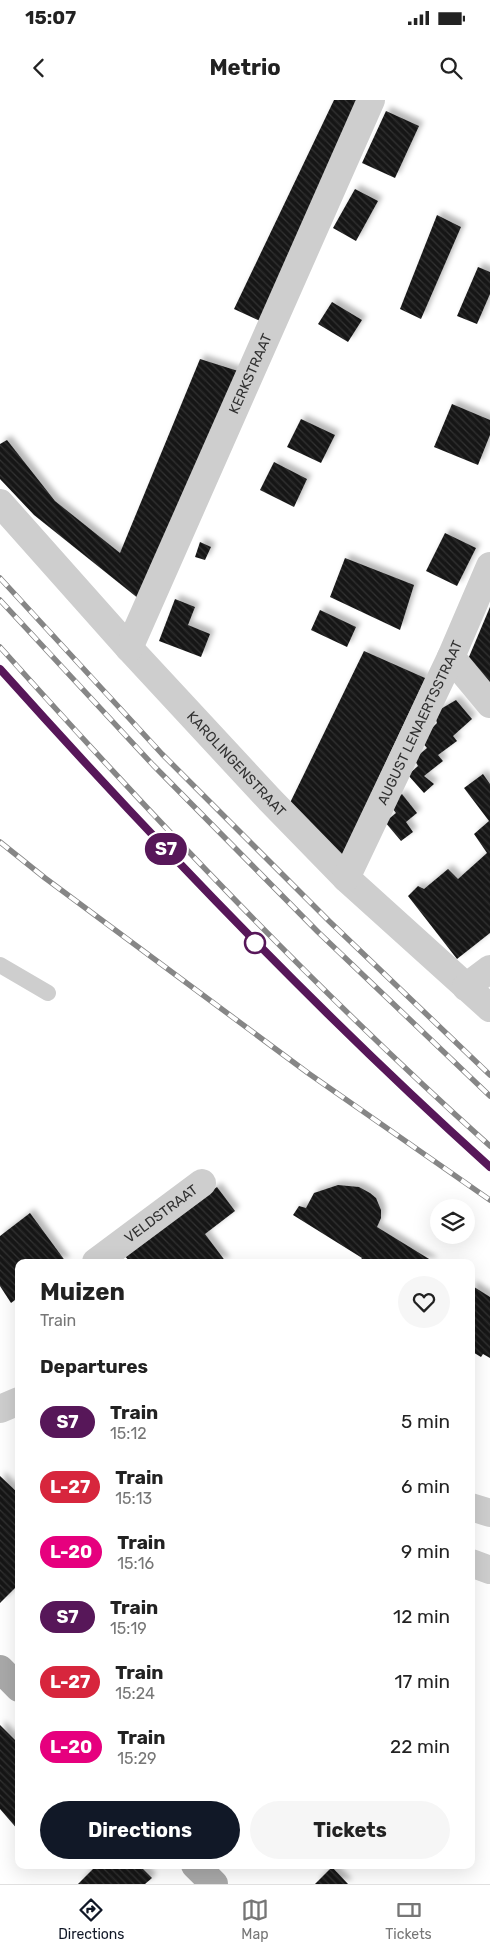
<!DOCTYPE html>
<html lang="en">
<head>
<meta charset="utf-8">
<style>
  body { margin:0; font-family:Rubik,sans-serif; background:#f6f6f6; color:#222; height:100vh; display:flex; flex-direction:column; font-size:19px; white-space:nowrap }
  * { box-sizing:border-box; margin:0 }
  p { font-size:16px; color:#767676 }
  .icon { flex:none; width:28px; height:28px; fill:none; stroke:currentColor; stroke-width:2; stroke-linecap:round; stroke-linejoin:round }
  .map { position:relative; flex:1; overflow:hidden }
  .panel { position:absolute; left:15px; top:1159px; width:460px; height:610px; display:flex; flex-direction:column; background:#fff; border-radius:10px; box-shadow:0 5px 20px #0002 }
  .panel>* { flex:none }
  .badge { padding:0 10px; border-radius:16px; font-size:18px; line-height:32px }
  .controls { position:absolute; left:430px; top:1099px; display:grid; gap:10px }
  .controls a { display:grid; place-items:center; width:45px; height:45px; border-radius:50%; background:#fff; box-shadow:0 5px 20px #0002; font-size:25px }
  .map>.badge { position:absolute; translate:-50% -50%; box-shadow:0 0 0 2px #fff }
  h2 { padding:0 25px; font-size:19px; line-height:45px }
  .round { display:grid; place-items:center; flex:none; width:52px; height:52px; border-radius:26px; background:#f6f6f6 }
  .headline { display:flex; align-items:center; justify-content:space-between; height:85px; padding:0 25px }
  h1 { font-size:24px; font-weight:700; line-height:38px }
  .cta { display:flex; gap:10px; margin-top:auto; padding:10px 25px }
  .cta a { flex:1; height:58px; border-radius:30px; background:#111827; color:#fff; font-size:20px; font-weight:700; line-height:58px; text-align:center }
  .cta a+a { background:#f6f6f6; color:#222 }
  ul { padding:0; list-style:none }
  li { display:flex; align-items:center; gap:15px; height:65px; padding:0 25px }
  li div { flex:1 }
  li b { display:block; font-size:19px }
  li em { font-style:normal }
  li .badge { min-width:55px; font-weight:700; text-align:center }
  .status { display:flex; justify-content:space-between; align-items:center; height:35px; padding:0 25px; background:#fff; direction:ltr }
  .status svg { height:14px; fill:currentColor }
  header { display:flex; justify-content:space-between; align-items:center; height:65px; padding:0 25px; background:#fff; font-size:22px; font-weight:700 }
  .tab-bar { display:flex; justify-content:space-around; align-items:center; height:70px; border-top:1px solid #e0e0e0; background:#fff; font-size:14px; color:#767676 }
  .tab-bar a { display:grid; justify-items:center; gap:2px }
  .tab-bar .current { color:#111827 }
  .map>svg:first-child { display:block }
</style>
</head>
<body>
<div class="status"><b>15:07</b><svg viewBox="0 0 49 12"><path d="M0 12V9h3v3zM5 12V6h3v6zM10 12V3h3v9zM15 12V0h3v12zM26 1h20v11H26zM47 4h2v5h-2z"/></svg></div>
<header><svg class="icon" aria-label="back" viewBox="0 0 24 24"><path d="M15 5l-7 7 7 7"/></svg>Metrio<svg class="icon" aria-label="search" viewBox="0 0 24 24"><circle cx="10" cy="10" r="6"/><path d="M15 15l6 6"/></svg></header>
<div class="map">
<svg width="490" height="1784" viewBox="0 0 490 1784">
  <defs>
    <pattern id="building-back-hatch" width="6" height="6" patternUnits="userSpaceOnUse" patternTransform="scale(1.25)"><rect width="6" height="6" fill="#181818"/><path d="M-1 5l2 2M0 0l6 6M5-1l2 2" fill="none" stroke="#313131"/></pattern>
    <filter id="shadow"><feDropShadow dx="4.5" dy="-4.5" stdDeviation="2.5" flood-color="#0004"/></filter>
  </defs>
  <rect width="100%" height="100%" fill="#fff"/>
  <path fill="url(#building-back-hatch)" filter="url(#shadow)" d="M334,0H362L260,221L234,209Z
    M386,11L419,26L395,78L362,63Z
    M355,89L378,101L356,141L333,128Z
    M437,115L461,127L421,219L400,209Z
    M478,167L490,172V194L477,224L457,216Z
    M332,202L362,220L348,242L318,224Z
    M200,259L238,271L139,499L34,415L0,379V344L7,340L55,401L120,453Z
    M452,304L490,320V335L478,365L434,347Z
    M301,319L335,335L321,363L287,347Z
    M274,362L307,379L294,407L260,390Z
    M445,433L476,448L457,486L426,471Z
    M200,442L211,447L205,460L195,457Z
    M345,458L414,485L400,530L330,497Z
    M175,499L195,507L188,525L210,534L201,557L159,541Z
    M490,507V591L466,564Z
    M320,510L356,527L347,547L311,530Z
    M364,551L425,578L339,763L287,709Z
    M456,600L472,619L453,636L457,641L438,655L443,661L424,676L434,684L424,693L408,675L418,666L414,659L427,648L420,640L437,623L434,613Z
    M483,674L490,684V833L457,859L408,796L418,786L424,789L448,769L458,779L487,753L474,734L489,721L464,688Z
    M402,694L417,713L406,722L413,732L401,741L385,722L396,713L389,704Z
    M338,1085L359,1087L370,1093L376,1098L381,1110V1118L377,1127L434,1162H359L362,1158L293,1115L299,1106L306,1108L314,1093Z
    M217,1087L235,1111L205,1134L226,1162H130L124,1155Z
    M30,1113L66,1162H19V1197L11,1203L0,1186V1136Z
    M471,1185L490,1197V1258L483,1254L481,1257L471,1251Z
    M0,1376L19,1394V1484L0,1503Z
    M0,1625L19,1644V1731L0,1709Z
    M97,1765H139L152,1778L145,1784H78Z
    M332,1767L348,1784H315Z"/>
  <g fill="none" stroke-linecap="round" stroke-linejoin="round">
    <path stroke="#cecece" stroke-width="16" d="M0,865L48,893"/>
    <g stroke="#cecece" stroke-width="28">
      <path id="s1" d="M0,403L129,548L270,700L346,778L490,908"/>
      <path id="s2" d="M129,548L371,0"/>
      <path d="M451,557L490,604"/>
      <path id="s3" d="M346,778L451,557L490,466"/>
      <path d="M466,887L490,869"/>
      <path id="s4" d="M96,1162L202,1083"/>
      <path d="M471,1463L490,1470"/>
    </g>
    <path stroke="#cecece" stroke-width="28" d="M0,1309L19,1301
      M471,1407L490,1413"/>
    <path stroke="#a9a9a9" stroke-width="28" d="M0,1569L19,1588
      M195,1765L214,1784"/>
    <g stroke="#868686" stroke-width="5.5">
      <path id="rail" d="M0,478L162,654L329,821L490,975
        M0,500L153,665L318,832L490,996
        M0,547C156,721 316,890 490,1046
        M0,569C157,742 316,911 490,1067
        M0,742L45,778L308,973L490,1100"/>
    </g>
    <use href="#rail" stroke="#fff" stroke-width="4" stroke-dasharray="11" stroke-linecap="butt"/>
  </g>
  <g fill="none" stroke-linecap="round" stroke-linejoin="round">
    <g stroke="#fff" stroke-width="11">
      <path id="line" d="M0,569C156,743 317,911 490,1067"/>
    </g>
    <use href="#line" stroke="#571759" stroke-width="8"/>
  </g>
  <circle fill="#fff" stroke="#571759" stroke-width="2.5" cx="255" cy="843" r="10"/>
  <g text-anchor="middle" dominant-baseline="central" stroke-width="5" stroke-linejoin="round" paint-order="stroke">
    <g font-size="14" fill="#313131" stroke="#fff">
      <text stroke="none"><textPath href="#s2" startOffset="300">KERKSTRAAT</textPath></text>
      <text stroke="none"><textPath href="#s3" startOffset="172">AUGUST LENAERTSSTRAAT</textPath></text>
      <text stroke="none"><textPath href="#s1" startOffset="352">KAROLINGENSTRAAT</textPath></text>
      <text stroke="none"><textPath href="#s4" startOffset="81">VELDSTRAAT</textPath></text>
    </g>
  </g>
</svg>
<div class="controls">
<a><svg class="icon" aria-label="layers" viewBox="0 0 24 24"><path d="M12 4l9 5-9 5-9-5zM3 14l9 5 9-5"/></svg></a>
</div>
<b class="badge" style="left:166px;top:749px;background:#571759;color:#fff">S7</b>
<section class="panel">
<div class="headline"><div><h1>Muizen</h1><p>Train</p></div><a class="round"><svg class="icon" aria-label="heart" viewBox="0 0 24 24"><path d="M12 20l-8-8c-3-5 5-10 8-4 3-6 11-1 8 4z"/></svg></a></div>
<h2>Departures</h2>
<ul>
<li><span class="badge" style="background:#571759;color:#fff">S7</span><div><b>Train</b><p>15:12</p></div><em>5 min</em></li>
<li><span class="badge" style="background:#d7263d;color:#fff">L-27</span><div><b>Train</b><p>15:13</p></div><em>6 min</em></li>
<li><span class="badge" style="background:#e6007e;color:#fff">L-20</span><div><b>Train</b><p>15:16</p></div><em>9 min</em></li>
<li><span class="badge" style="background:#571759;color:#fff">S7</span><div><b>Train</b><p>15:19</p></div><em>12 min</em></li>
<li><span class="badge" style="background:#d7263d;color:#fff">L-27</span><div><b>Train</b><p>15:24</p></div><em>17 min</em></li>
<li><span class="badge" style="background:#e6007e;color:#fff">L-20</span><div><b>Train</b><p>15:29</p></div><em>22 min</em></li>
</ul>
<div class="cta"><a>Directions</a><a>Tickets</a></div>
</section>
</div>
<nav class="tab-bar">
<a class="current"><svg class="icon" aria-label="directions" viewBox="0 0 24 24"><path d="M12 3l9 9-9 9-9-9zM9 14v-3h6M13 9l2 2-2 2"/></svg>Directions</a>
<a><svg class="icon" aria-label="map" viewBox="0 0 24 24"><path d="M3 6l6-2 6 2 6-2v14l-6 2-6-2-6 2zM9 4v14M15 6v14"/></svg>Map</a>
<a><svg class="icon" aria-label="tickets" viewBox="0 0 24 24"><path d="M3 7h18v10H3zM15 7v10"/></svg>Tickets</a>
</nav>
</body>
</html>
